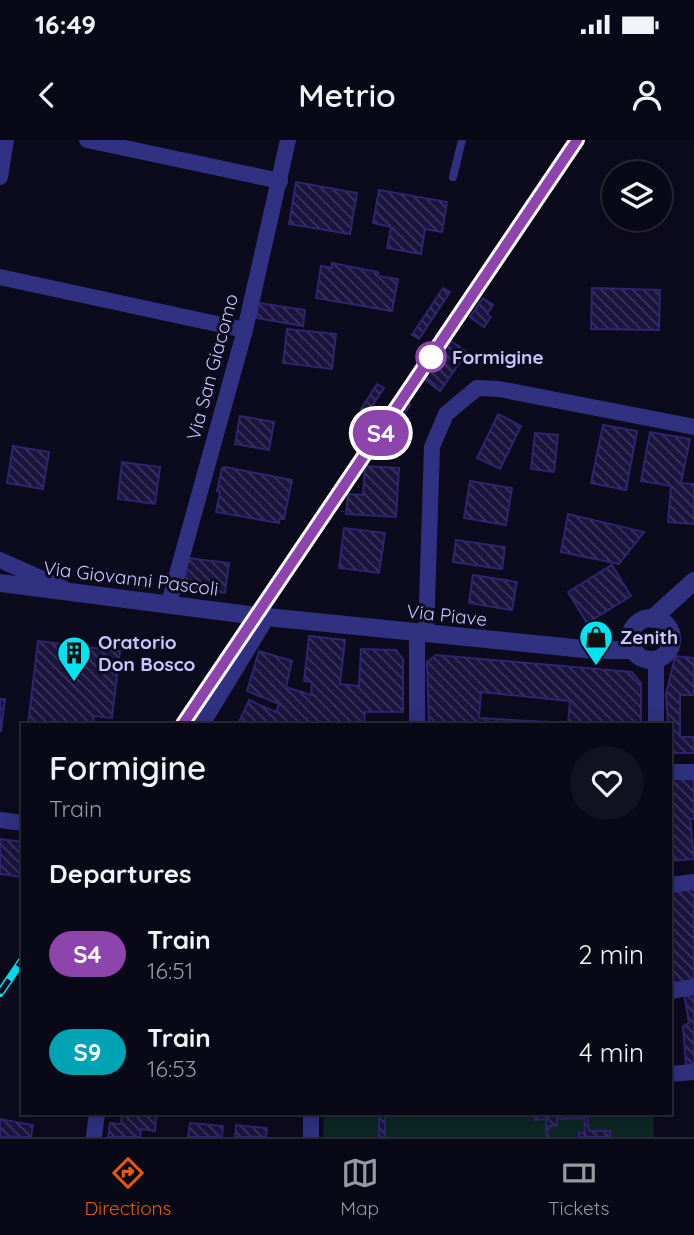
<!DOCTYPE html>
<html lang="en">
<head>
<meta charset="utf-8">
<style>
  body { margin:0; font-family:Quicksand,sans-serif; background:#12111f; color:#f1f3f6; height:100vh; display:flex; flex-direction:column; font-size:26px; white-space:nowrap }
  * { box-sizing:border-box; margin:0 }
  p { font-size:23px; color:#999aa1 }
  .icon { flex:none; width:38px; height:38px; fill:none; stroke:currentColor; stroke-width:2; stroke-linecap:round; stroke-linejoin:round }
  .map { position:relative; flex:1; overflow:hidden }
  .side { position:absolute; left:21px; top:583px; width:651px; height:392px; display:flex; flex-direction:column; background:#090816; border-radius:0px; box-shadow:0 4px 18px #0003,0 0 0 2px #292935 }
  .side>* { flex:none }
  .badge { padding:0 14px; border-radius:23px; font-size:24px; line-height:46px }
  .tools { position:absolute; left:602px; top:21px; display:grid; gap:14px }
  .tools a { display:grid; place-items:center; width:70px; height:70px; border-radius:50%; background:#090816; box-shadow:0 4px 18px #0003,0 0 0 2px #292935; font-size:35px }
  .map>.badge { position:absolute; translate:-50% -50%; box-shadow:0 0 0 4px #fff }
  h2 { padding:0 28px; font-size:26px; line-height:63px }
  .round { display:grid; place-items:center; flex:none; width:74px; height:74px; border-radius:37px; background:#12111f }
  .summary { display:flex; align-items:center; justify-content:space-between; height:119px; padding:0 28px }
  h1 { font-size:33px; font-weight:600; line-height:52px }
  ul { padding:0; list-style:none }
  li { display:flex; align-items:center; gap:21px; height:98px; padding:0 28px }
  li div { flex:1 }
  li b { display:block; font-size:26px }
  li em { font-style:normal }
  li .badge { min-width:77px; font-weight:700; text-align:center }
  .status { display:flex; justify-content:space-between; align-items:center; height:49px; padding:0 35px; background:#090816; direction:ltr }
  .status svg { height:19px; fill:currentColor }
  header { display:flex; justify-content:space-between; align-items:center; height:91px; padding:0 28px; background:#090816; font-size:32px; font-weight:600 }
  .tab-bar { display:flex; justify-content:space-around; align-items:center; height:98px; border-top:2px solid #292935; background:#090816; font-size:19px; color:#999aa1 }
  .tab-bar a { display:grid; justify-items:center; gap:4px }
  .tab-bar .active { color:#ea580c }
  .map>svg:first-child { display:block }
</style>
</head>
<body>
<div class="status"><b>16:49</b><svg viewBox="0 0 49 12"><path d="M0 12V9h3v3zM5 12V6h3v6zM10 12V3h3v9zM15 12V0h3v12zM26 1h20v11H26zM47 4h2v5h-2z"/></svg></div>
<header><svg class="icon" aria-label="back" viewBox="0 0 24 24"><path d="M15 5l-7 7 7 7"/></svg>Metrio<svg class="icon" aria-label="person" viewBox="0 0 24 24"><circle cx="12" cy="8" r="4"/><path d="M4 21q1-7 8-7t8 7"/></svg></header>
<div class="map">
<svg width="694" height="997" viewBox="0 0 694 997">
  <defs>
    <pattern id="building-back-hatch" width="6" height="6" patternUnits="userSpaceOnUse" patternTransform="scale(1.75)"><rect width="6" height="6" fill="#1b143f"/><path d="M-1 5l2 2M0 0l6 6M5-1l2 2" fill="none" stroke="#3b355c"/></pattern>
  </defs>
  <rect width="100%" height="100%" fill="#0c0a1d"/>
  <path fill="#0c2725" d="M324,973H653L654,997H323Z"/>
  <path fill="url(#building-back-hatch)" stroke="#2f246d" stroke-width="2" fill-rule="evenodd" d="M296,42L357,53L350,94L289,84Z
    M379,50L447,62L442,92L425,89L421,114L387,108L391,87L373,83Z
    M332,123L378,132V136L398,139L392,171L316,158L321,126L332,128Z
    M443,148L450,152L419,199L412,195Z
    M592,148L660,150L659,190L591,189Z
    M483,158L493,165L487,174L491,177L484,187L470,177Z
    M259,163L305,170L303,186L256,178Z
    M287,189L336,194L332,229L283,223Z
    M451,201L467,212L440,251L424,239Z
    M377,244L384,248L367,273L361,269Z
    M404,261L410,265L392,293L385,289Z
    M498,274L521,286L500,329L477,318Z
    M240,276L274,282L269,310L235,304Z
    M603,285L637,291L626,350L591,343Z
    M650,292L690,299L681,343L694,344V384L668,382L671,346L641,341Z
    M535,293L558,295L554,332L531,329Z
    M13,306L49,312L43,349L7,343Z
    M122,322L160,327L155,364L118,359Z
    M365,326L399,328L396,377L346,374L348,354L363,355Z
    M225,327L292,340L284,379L280,378L279,383L216,372L220,352L217,351L222,328Z
    M470,341L512,348L506,385L464,378Z
    M568,374L644,392L619,424L561,412Z
    M344,388L385,393L379,433L339,428Z
    M456,400L505,407L502,429L453,422Z
    M188,418L229,423L225,453L184,449Z
    M612,425L631,456L587,483L568,452Z
    M473,435L517,442L512,470L469,463Z
    M309,496L345,500L340,544L359,546L361,509L396,510L403,519V572H365L364,584H238L249,560L276,572L279,564L247,551L259,511L292,521L286,547L311,555L312,542L304,541Z
    M38,501L120,511L112,578L94,576L93,584H28Z
    M436,515L632,532L641,543V584H429L427,522ZM481,552L570,561L568,583L479,578Z
    M675,516L694,518V555H680V597H694V613H670L666,555Z
    M0,559H5L1,591H0Z
    M694,638V679H690L694,719L670,721V639Z
    M0,699L23,702V737L0,734Z
    M694,747V842L674,846L670,826V754L675,750Z
    M694,852V924L686,925L683,886L689,883L684,854Z
    M122,973H157L155,991L141,989L140,997H108L110,983L121,984Z
    M379,973H385V997H379Z
    M534,973H587L589,991H610V997H579V993H585L584,978L557,979V986H549L548,996L546,995V979L535,980Z
    M0,979L33,985L31,997H0Z
    M190,983L223,986L222,997H188Z
    M236,985L267,988L266,997H235Z"/>
  <g fill="none" stroke-linecap="round" stroke-linejoin="round">
    <path stroke="#303180" stroke-width="8" d="M453,37L462,0"/>
    <path stroke="#303180" stroke-width="16" d="M87,0L280,41
      M0,37L6,0
      M0,137L245,190
      M0,420L63,448
      M169,463L245,190L288,0
      M426,494L432,307L446,274L477,248L499,249L694,287
      M656,519V584
      M202,584L267,477
      M417,584V493
      M670,632H694
      M0,680L23,683
      M670,745L694,742
      M670,851L694,847
      M670,934L694,932
      M94,997L97,973
      M311,997V973"/>
    <path stroke="#303180" stroke-width="18" d="M0,443L257,476L594,510H634
      M630 499a21 21 0 1 1 42 0a21 21 0 1 1-42 0Z
      M652,479L694,441"/>
    <g stroke="#00e4f0" stroke-width="8">
      <path id="rail" d="M183,584L577,0
        M0,853L23,819"/>
    </g>
    <use href="#rail" stroke="#0c0a1d" stroke-width="5" stroke-dasharray="16" stroke-linecap="butt"/>
  </g>
  <g fill="none" stroke-linecap="round" stroke-linejoin="round">
    <g stroke="#fff" stroke-width="16">
      <path id="line" d="M183,584L577,0"/>
    </g>
    <use href="#line" stroke="#8e44ad" stroke-width="10"/>
  </g>
  <defs>
    <g id="shop-pin" transform="scale(1.75)"><path d="M0 17L-7.5 6A9.5 9.5 0 1 1 7.5 6Z" fill="#00e4f0" stroke="#0c0a1d"/><path d="M-5-2.5h2.3a2.7 3.5 0 0 1 5.4 0H5L5.5 6h-11ZM-1.5-2.5h3a1.5 2.3 0 0 0-3 0Z" fill="#111"/></g>
    <g id="building-pin" transform="scale(1.75)"><path d="M0 17L-7.5 6A9.5 9.5 0 1 1 7.5 6Z" fill="#00e4f0" stroke="#0c0a1d"/><path d="M-4-6H4V6H1V3H-1V6H-4ZM-2.5-4.3h1.7v1.8h-1.7ZM.8-4.3h1.7v1.8H.8ZM-2.5-1h1.7V.8h-1.7ZM.8-1h1.7V.8H.8Z" fill="#111"/></g>
  </defs>
  <g fill-rule="evenodd">
    <use href="#shop-pin" x="596" y="497"/>
    <use href="#building-pin" x="74" y="513"/>
  </g>
  <circle fill="#fff" stroke="#8e44ad" stroke-width="3.5" cx="431" cy="217" r="14"/>
  <g text-anchor="middle" dominant-baseline="central" stroke-width="6" stroke-linejoin="round" paint-order="stroke">
    <g font-size="19" font-weight="bold" fill="#c9c5ff" stroke="#0c0a1d" text-anchor="start">
      <text x="452" y="217">Formigine</text>
    </g>
    <g font-size="19" fill="#c9c5ff" stroke="#0c0a1d">
      <text transform="translate(212 227) rotate(-75)">Via San Giacomo</text>
      <text transform="translate(131 438) rotate(7)">Via Giovanni Pascoli</text>
      <text transform="translate(447 475) rotate(6)">Via Piave</text>
    </g>
    <g font-size="19" font-weight="bold" fill="#c9c5ff" stroke="#0c0a1d" text-anchor="start">
      <text x="620" y="497">Zenith</text>
      <text x="98" y="502">Oratorio<tspan x="98" dy="22">Don Bosco</tspan></text>
    </g>
  </g>
</svg>
<div class="tools">
<a><svg class="icon" aria-label="layers" viewBox="0 0 24 24"><path d="M12 4l9 5-9 5-9-5zM3 14l9 5 9-5"/></svg></a>
</div>
<b class="badge" style="left:381px;top:293px;background:#8e44ad;color:#fff">S4</b>
<section class="side">
<div class="summary"><div><h1>Formigine</h1><p>Train</p></div><a class="round"><svg class="icon" aria-label="heart" viewBox="0 0 24 24"><path d="M12 20l-8-8c-3-5 5-10 8-4 3-6 11-1 8 4z"/></svg></a></div>
<h2>Departures</h2>
<ul>
<li><span class="badge" style="background:#8e44ad;color:#fff">S4</span><div><b>Train</b><p>16:51</p></div><em>2 min</em></li>
<li><span class="badge" style="background:#00a3b4;color:#fff">S9</span><div><b>Train</b><p>16:53</p></div><em>4 min</em></li>
</ul>
</section>
</div>
<nav class="tab-bar">
<a class="active"><svg class="icon" aria-label="directions" viewBox="0 0 24 24"><path d="M12 3l9 9-9 9-9-9zM9 14v-3h6M13 9l2 2-2 2"/></svg>Directions</a>
<a><svg class="icon" aria-label="map" viewBox="0 0 24 24"><path d="M3 6l6-2 6 2 6-2v14l-6 2-6-2-6 2zM9 4v14M15 6v14"/></svg>Map</a>
<a><svg class="icon" aria-label="tickets" viewBox="0 0 24 24"><path d="M3 7h18v10H3zM15 7v10"/></svg>Tickets</a>
</nav>
</body>
</html>
